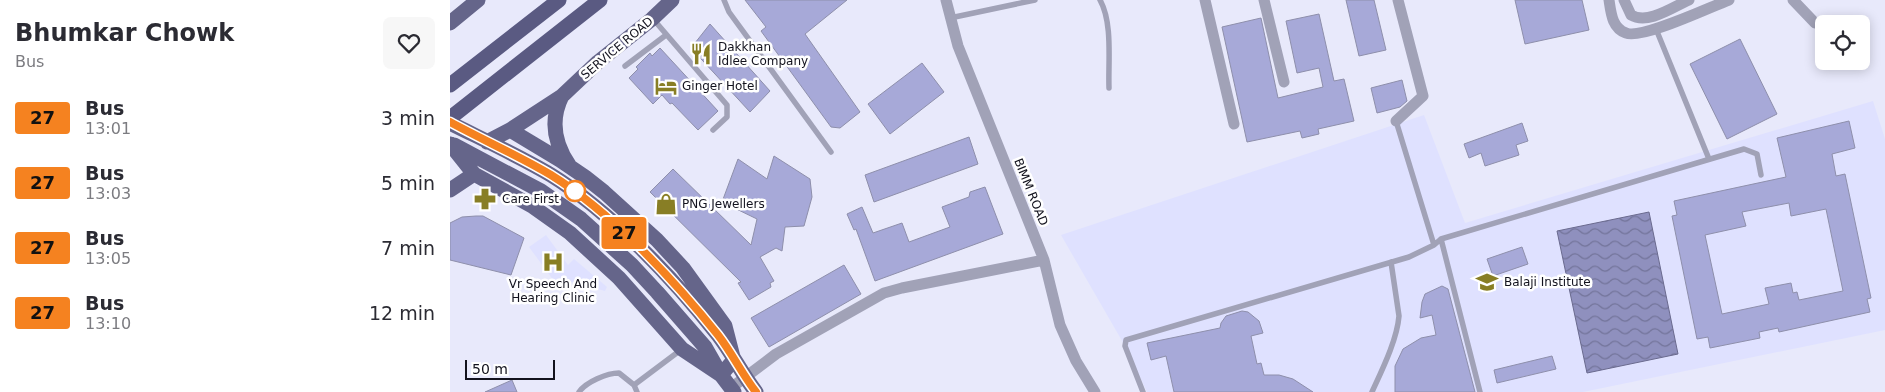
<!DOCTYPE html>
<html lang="en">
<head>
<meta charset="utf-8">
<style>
  body { margin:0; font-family:"DejaVu Sans",sans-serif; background:#f7f7f7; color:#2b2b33; height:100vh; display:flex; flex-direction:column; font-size:19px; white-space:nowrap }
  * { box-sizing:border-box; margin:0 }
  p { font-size:16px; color:#7c7c81 }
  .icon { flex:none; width:28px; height:28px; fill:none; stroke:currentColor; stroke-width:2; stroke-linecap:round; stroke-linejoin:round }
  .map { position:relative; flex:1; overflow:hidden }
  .side { display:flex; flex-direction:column; background:#fff; width:450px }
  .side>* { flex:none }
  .badge { padding:0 10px; border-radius:4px; font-size:18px; line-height:32px }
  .controls { position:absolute; left:1365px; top:15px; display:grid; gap:10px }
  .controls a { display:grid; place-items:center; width:55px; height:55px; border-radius:8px; background:#fff; box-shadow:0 2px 12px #0003; font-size:25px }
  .scale { position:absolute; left:15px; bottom:12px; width:90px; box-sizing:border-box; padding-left:5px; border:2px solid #12121d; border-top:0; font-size:14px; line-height:18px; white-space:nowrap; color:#12121d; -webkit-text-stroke:4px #fff; paint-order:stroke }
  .map>.badge { position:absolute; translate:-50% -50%; box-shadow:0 0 0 2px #fff }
  .round { display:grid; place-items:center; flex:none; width:52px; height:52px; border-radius:8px; background:#f7f7f7 }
  .headline { display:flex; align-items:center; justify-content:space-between; height:85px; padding:0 15px }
  h1 { font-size:24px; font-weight:600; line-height:38px }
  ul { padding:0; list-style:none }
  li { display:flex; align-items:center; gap:15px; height:65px; padding:0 15px }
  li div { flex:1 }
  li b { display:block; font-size:19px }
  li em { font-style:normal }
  li .badge { min-width:55px; font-weight:700; text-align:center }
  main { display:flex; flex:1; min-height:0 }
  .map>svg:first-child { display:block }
</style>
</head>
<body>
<main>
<section class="side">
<div class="headline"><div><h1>Bhumkar Chowk</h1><p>Bus</p></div><a class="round"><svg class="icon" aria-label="heart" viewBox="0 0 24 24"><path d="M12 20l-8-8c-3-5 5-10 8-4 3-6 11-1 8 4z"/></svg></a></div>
<ul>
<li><span class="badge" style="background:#f58220;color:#111">27</span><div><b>Bus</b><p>13:01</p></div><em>3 min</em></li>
<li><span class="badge" style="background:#f58220;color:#111">27</span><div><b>Bus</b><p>13:03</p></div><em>5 min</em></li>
<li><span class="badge" style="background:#f58220;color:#111">27</span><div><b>Bus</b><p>13:05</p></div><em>7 min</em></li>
<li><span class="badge" style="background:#f58220;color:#111">27</span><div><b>Bus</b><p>13:10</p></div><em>12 min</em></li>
</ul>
</section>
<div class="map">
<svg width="1435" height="392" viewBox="0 0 1435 392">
  <defs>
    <pattern id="water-waves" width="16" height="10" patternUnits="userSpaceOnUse" patternTransform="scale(1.25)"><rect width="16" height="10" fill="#8f90be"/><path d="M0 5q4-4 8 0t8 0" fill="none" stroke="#73749a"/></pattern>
  </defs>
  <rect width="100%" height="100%" fill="#e8e9fb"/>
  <path fill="#dfe1ff" d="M1423,101L1435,139V330L1133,392H697L675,346L611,235L974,115L1015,223Z
    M96,235L118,265L124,259L157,287L155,291L108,278L104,281L79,247Z"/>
  <path fill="url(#water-waves)" stroke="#6a6a8e" d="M1199,212L1228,354L1137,373L1107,231Z"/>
  <path fill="#a7a9d8" stroke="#8e8fab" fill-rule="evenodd" d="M295,0H397L355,34L410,112L390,128L381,127L311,31L316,27Z
    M896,0H924L936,50L909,56Z
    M1065,0H1132L1139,30L1075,44Z
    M869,14L884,81L894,79L904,121L868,129L869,134L852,138L850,131L797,142L772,27L811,18L828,98L873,87L869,68L847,73L836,21Z
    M260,24L320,91L300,112L241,48Z
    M1290,39L1327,114L1277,139L1240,64Z
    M210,48L268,111L248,130L222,103L220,104L212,95L203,104L179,78L188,69L186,67L200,53L202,56Z
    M472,63L494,92L440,134L418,104Z
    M952,80L957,101L950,107L927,113L921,88Z
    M1399,121L1405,148L1382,154L1386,176L1395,174L1421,298L1417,299L1420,312L1329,332L1328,328L1309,332L1310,338L1260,348L1258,337L1247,339L1222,216L1227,215L1224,201L1336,177L1327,138ZM1339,203L1341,216L1376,209L1393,291L1349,300L1347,292L1343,293L1341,283L1315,288L1319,304L1272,314L1255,235L1296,226L1292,212Z
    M1072,123L1078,141L1066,145L1069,155L1035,166L1031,153L1019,158L1014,144Z
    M519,137L528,164L424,202L415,175Z
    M324,156L360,179L362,197L354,226L335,227L332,251L326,248L310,257L324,281L320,283L321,287L299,300L288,283L291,282L200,192L223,169L301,245L307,219L272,202L288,159L317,179Z
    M535,187L553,234L425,281L406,229L404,230L397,214L412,207L423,233L452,223L459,242L500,227L492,207L519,197L520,192Z
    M26,216H33L74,238L61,275L0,260V223L12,217Z
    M1072,247L1078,264L1043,276L1037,259Z
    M394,265L411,294L319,347L301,318Z
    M992,286L998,289L1025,392H945V366L953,349L971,338L986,335L982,315L970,318L972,302L975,294Z
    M792,311L798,312L809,321L813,333L801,336L807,364L811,363L814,375H829L843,379L863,392H724L716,356L701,360L697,343L770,328L771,323L776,316Z
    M1102,356L1106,369L1047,383L1044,370Z
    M62,380L67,392H35Z"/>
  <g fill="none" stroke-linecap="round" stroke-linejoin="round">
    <path stroke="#a1a2b7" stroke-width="5.5" d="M274,0L279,12L381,152
      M650,0C663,23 658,62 659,88
      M500,18L585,0
      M204,20L277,105V117L263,130
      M1206,29L1259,159
      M175,66L216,35
      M991,239L1030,392
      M984,245L991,239L1294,149L1307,154L1311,175
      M184,385L232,349
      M129,392C136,382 157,373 169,373L184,385L187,392
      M693,392L675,346L676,340L959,257L984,245L946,121
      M922,392C932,370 947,340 949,316L941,262"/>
    <path stroke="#a1a2b7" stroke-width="11" d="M496,0L508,46L594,260L610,325L626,361L645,392
      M755,0L784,124
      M814,0L834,82
      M1159,0C1161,13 1162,28 1176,33C1191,40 1260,7 1279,0
      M1174,0L1181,15C1198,25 1223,7 1239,0
      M1343,0L1365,23
      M946,121L973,96L948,0
      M281,388L326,354L434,293L452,288L594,260"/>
    <path stroke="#65658a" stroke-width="15" d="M0,23L28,0
      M112,96C100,120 104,143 119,165
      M0,123C34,140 69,156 101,175C161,212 225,280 268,335C282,353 292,374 306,392
      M37,142L60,130L112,96L148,62L202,19L222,0
      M0,144L24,174L82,206L120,233L169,278L232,349L271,375L282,362L283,357L275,326L233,268L207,240L154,192L135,177L110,160L60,130
      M4,145L91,191L131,219L182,265L207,292L255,347L271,375L284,392
      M0,190L24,174"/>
    <path stroke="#5a5a82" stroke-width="15" d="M0,85L109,0
      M0,118L150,0"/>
  </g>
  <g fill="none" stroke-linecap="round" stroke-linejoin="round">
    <g stroke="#fff" stroke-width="11">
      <path id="line" d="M0,122C33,140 69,156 101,175C161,212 224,280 268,335C282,353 292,374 306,392"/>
    </g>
    <use href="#line" stroke="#f58220" stroke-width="8"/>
  </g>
  <defs>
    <g id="restaurant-bare" transform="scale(1.725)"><path d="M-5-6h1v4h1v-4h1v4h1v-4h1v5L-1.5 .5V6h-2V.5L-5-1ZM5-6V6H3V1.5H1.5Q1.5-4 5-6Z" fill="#887e25" stroke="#fff" stroke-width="2.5" paint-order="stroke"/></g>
    <g id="hotel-bare" transform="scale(1.725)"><path d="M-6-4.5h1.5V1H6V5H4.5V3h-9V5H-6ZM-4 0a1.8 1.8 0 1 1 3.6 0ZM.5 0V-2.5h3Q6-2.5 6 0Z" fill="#887e25" stroke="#fff" stroke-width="2.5" paint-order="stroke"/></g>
    <g id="pharmacy-bare" transform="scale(1.725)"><path d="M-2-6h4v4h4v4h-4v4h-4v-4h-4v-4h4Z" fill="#887e25" stroke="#fff" stroke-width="2.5" paint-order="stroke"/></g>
    <g id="shop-bare" transform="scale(1.725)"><path d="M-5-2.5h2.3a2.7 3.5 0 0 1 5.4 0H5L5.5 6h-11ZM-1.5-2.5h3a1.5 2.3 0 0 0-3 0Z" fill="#887e25" stroke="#fff" stroke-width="2.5" paint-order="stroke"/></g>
    <g id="hospital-bare" transform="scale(1.725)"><path d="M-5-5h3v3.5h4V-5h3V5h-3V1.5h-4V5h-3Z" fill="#887e25" stroke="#fff" stroke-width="2.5" paint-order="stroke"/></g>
    <g id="university-bare" transform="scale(1.725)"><path d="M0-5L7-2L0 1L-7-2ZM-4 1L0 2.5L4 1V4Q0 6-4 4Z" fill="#887e25" stroke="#fff" stroke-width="2.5" paint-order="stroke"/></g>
  </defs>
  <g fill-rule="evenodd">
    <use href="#restaurant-bare" x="251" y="54"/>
    <use href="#hotel-bare" x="216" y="86"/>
    <use href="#pharmacy-bare" x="35" y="199"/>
    <use href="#shop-bare" x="216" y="204"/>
    <use href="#hospital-bare" x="103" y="262"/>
    <use href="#university-bare" x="1037" y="282"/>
  </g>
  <circle fill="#fff" stroke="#f58220" stroke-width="2.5" cx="125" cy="191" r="10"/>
  <g text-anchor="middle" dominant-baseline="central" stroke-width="5" stroke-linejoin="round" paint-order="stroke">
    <g font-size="12" fill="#12121d" stroke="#fff" text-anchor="start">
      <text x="268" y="47">Dakkhan<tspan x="268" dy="14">Idlee Company</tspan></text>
      <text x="232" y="86">Ginger Hotel</text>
      <text x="52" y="199">Care First</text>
      <text x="232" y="204">PNG Jewellers</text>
      <text x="1054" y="282">Balaji Institute</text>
      <text x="103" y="284" text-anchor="middle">Vr Speech And<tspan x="103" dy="14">Hearing Clinic</tspan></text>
    </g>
    <g font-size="12" fill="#12121d" stroke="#fff">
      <text transform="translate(167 48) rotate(-40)">SERVICE ROAD</text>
      <text transform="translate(581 192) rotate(68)">BIMM ROAD</text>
    </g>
  </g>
</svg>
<div class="controls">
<a><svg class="icon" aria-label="locate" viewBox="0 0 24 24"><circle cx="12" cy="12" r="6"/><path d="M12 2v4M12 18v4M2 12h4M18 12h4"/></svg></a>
</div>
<div class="scale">50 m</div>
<b class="badge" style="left:174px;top:233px;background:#f58220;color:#111">27</b>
</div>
</main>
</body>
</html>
